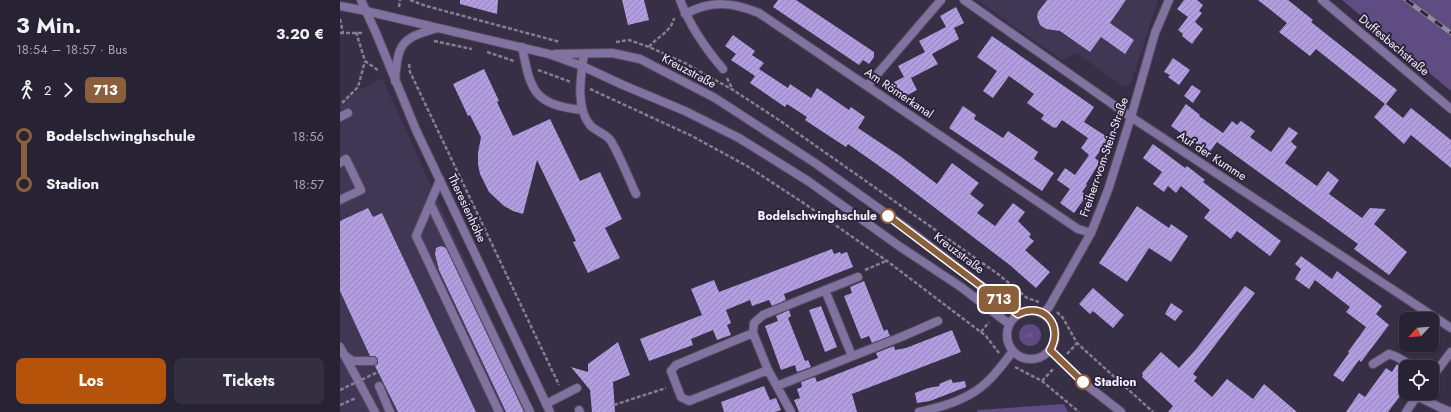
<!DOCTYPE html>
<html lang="de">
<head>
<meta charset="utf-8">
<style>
  body { margin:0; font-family:Jost,sans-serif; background:#342f40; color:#f1f3f6; height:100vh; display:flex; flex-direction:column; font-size:15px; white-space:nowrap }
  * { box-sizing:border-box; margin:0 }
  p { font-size:13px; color:#a5a4ac }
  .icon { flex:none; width:22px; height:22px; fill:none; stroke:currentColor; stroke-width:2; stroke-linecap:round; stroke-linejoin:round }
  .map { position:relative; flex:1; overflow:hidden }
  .side { display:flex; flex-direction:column; background:#282334; width:340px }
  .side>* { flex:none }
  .badge { padding:0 8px; border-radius:6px; font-size:14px; line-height:26px }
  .needle { width:26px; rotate:244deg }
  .controls { position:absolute; left:1059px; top:312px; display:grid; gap:8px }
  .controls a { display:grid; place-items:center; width:40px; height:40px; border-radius:8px; background:#282334; box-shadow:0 1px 3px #0004,0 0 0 1px #44404f; font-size:20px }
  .map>.badge { position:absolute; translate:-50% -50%; box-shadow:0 0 0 2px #fff }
  .legs { display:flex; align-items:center; gap:6px; height:44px; padding:0 16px; font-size:13px }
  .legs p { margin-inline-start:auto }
  .summary { display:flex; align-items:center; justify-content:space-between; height:68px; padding:0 16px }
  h1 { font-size:22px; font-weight:700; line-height:30px }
  .cta { display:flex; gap:8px; margin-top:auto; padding:8px 16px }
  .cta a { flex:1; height:46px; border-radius:8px; background:#b45309; color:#fff; font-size:16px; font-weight:700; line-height:46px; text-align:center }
  .cta a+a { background:#342f40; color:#f1f3f6 }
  ul { padding:0 16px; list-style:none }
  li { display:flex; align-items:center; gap:14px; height:48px; font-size:15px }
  li i { display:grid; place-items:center; width:6px; height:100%; margin:0 5px; background:currentColor }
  li i::after { content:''; width:10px; height:10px; margin:-5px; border:3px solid; border-radius:50%; background:#282334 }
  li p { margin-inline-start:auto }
  li:first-child i { background:linear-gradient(#0000 50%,currentColor 0) }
  li:last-child i { background:linear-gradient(currentColor 50%,#0000 0) }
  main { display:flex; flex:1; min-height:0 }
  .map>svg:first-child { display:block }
</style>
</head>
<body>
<main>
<section class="side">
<div class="summary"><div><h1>3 Min.</h1><p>18:54 – 18:57 · Bus</p></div><b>3.20 €</b></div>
<div class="legs"><svg class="icon" aria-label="walk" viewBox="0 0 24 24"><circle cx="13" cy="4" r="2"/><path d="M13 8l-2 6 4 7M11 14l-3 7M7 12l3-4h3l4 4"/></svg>2<svg class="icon" aria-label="forward" viewBox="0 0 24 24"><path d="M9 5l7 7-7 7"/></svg><b class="badge" style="background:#8b5e3c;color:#fff">713</b></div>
<ul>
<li><i style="color:#8b5e3c"></i><b>Bodelschwinghschule</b><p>18:56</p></li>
<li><i style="color:#8b5e3c"></i><b>Stadion</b><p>18:57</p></li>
</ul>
<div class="cta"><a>Los</a><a>Tickets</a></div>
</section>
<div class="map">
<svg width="1111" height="412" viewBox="0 0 1111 412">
  <defs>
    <pattern id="grass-tufts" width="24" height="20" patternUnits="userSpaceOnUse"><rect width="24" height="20" fill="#5f4c83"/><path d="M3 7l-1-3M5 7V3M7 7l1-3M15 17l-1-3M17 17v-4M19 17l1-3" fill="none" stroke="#766695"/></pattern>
    <pattern id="building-hatch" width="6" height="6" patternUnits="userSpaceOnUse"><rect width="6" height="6" fill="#b39de1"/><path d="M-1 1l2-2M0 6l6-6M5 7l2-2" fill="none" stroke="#9383b4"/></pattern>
  </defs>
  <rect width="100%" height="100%" fill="#362f45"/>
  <path fill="#403754" d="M637,0H818L791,83L785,87L782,86L737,53L722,60Z
    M42,78L194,412H0V101Z"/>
  <path fill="url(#grass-tufts)" d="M679 335a11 11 0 1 1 22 0a11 11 0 1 1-22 0Z"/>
  <path fill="#5f4c83" d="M1002,0H1111V91Z
    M724,404L728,412H637L638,410Z"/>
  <path fill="url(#building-hatch)" d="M120,0H158L157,14L120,4Z
    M282,0H304L309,20L288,25Z
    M438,0H456L534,52V57L529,64L523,60L519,65L433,7Z
    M707,0H786L770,23L794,40L785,54L761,37L750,52L720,31L706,29L700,25L697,17L698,12Z
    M844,0H857L863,5L859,11L862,13L855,22L863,29L852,44L842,36L843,34L838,30L848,17L837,9Z
    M918,0H948L973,20L971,22L1057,90L1046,104L1063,118L1071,108L1111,140V168L1071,135L1064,144L1034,117L1045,104L976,49L970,56L939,32L947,23Z
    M616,7L624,23L614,28L619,39L592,54L598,64L571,78L577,90L558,100L550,84L564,77L558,66L585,52L579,41L606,27L600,16Z
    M393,35L415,51L412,55L424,63L419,69L448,88L450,84L471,98L477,88L509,110L511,107L525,117L518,128L560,156L597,184L612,163L639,183L630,194L644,205L637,213L655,226L673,203L685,212L678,221L691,234L689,237L694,241L685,250L710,272L696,288L671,266L552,175L508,144L506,147L480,130L465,120L467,117L447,104L445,107L410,83L415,76L391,60L396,54L385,46Z
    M652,36L754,107L744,122L769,138L755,158L760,162L746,184L747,185L742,192L747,195L734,213L720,203L730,189L717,180L725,168L735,175L749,155L741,148L748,138L722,120L716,128L715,127L714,128L701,119L704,115L687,103L694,94L669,76L653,98L643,91L657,71L637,57Z
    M833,58L850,70L839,85L828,77L830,75L824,72Z
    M144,69L159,101L157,102L173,136L210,119L240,181L260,172L282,219L265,228L280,258L248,273L233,242L236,241L197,160L183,214L173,211L164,206L149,192L140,174L138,164V153L141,137L130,115L128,116L113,84Z
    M852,85L861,91L853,103L844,96Z
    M846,104L860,115L859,116L883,133L892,121L897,125L901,121L915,131L910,137L931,152L949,127L958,133L951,142L957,147L945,163L977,186L988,171L994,176L999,180L989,194L1022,218L1030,208L1046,209L1034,224L1067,252L1049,275L1014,249L1018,244L877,142L869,153L831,126Z
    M623,106L636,115L634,119L663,138L668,131L698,152L694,159L714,173L702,191L609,128Z
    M813,144L845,168L847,166L865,180L863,182L941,241L930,256L897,231L891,239L864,218L870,210L841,186L836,193L828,186L824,192L813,184L822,172L803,158Z
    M797,206L829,228L831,224L848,236L831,262L809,248L787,282L759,263Z
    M28,208L33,217L42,213L136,412H58L35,366L38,363V359L35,356H30L0,291V221Z
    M101,246L106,248L184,412H166L99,270L95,254L96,248Z
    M492,249L494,254L500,252L501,254L507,252L513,267L444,294L446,300L432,306L429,300L412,306L410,300L386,310L391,323L387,325L391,335L377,340L373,330L351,339L353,345L309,361L300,339L362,315L351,289L374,280L379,292Z
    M961,256L992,279L997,271L1037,302L1042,306L1036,314L1049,325L1021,362L1019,360L1003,382L993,375L1009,353L1008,352L1026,327L1006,312L1010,307L975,280L969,289L955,279L961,269L955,264Z
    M524,281L544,331L547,329L550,336L532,343L529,336L521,339L504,296L512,293L510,287Z
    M905,286L915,293L853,374L857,377L854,381L872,397L887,379L913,399L924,384L957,412H828L833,406L802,377L803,375L802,373L821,352L839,368L857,348Z
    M753,288L784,315L773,328L753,311L750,314L739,304Z
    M831,303L843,311L835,321L825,314Z
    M481,306L497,347L485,352L469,310Z
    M449,310L451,316L448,318L465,361L468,360L471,367L457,372L455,365L441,370L425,326L438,321L436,316Z
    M612,330L621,352L512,394L517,412H459L454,400L460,398L457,389L462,387L461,382L475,377L477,382L538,358L536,353L554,346L555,350L566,348Z
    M278,342L290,375L273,382L275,412H252L250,390L231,367L248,372V364Z
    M1057,364L1066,371V388L1048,412H1006L1019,393L1025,397L1046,368L1052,372Z
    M611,379L613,383L625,381L626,387L590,401L577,403L575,393L588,388L600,386L599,384Z
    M424,386L430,400L436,398L441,410L435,412H384L381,402Z"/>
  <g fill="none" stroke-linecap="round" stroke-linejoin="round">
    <g stroke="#544e62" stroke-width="10">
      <path id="service" d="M182,47C191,91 193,104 241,110
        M244,54C241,75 235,107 250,125C255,131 267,134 271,141C281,158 288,177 296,194
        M0,117L8,113
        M0,163L6,159L21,190L0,200
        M100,180L76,236L159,412
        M91,205L190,412
        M4,355L13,361H33
        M1033,364L1049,354L1057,357L1074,367
        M206,404L237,388
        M239,410L240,412"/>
    </g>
    <g stroke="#544e62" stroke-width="10">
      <path id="pedestrian" d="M39,386L50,412"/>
    </g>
    <g stroke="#544e62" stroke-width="10">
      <path id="minor" d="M340,0C350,26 365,48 383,69
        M624,0L791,117L1111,328
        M982,0L1111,109
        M26,11L209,54L242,66L283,85L345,111L399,138L468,181L559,246L621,287L669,324
        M345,14C372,0 391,2 419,13L738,229L751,233
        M215,54L272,53L300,59L375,98L475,163L565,227L678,314
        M55,81C58,44 60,38 98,28
        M527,86L601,0
        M485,290L512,356
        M667 335a24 24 0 1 1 48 0a24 24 0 1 1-48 0Z
        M703,314L709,307L751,233L768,190L791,117L815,33L829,0
        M413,333L414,323L423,315L518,277
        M0,347L35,412
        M710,350L744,383L781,412
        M428,370L349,401L341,397L331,371L336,365L413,333L428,370L451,412
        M1092,377L1111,352
        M437,386L561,337L598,321
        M1077,396L1101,408L1111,412
        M579,412C596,408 613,404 629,395C647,386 661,367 673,351
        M1066,412L1079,393"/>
    </g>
    <g stroke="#544e62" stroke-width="10">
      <path id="tertiary" d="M21,0L36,33L76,130L210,412
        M0,6L26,11"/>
    </g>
    <path stroke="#847e91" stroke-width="2.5" stroke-dasharray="4 2" stroke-linecap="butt" d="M70,0L86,6L220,42
      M59,7L60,0
      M0,19L3,33
      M16,32L25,61L39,71
      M0,33H24
      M94,41L132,49
      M276,42L289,40L309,47L345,63L393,90L439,120L658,274L687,298L699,302
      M309,47C318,36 331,32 334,18
      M147,52L174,61
      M69,64L70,72L219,385
      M198,70L231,82
      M387,78L393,90
      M250,89L350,135L407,166L465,204L547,261L646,336L659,353
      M4,103L3,102L18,87L25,61
      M525,270L546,261
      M717,312L723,318L737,343L813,412
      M641,332L649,322
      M727,354L737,343
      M675,367L702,381L739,412
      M702,381L714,368
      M0,405L16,398
      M274,405L326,388"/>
    <use href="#service" stroke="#8172a0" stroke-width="8"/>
    <use href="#pedestrian" stroke="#8172a0" stroke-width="8"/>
    <use href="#minor" stroke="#8172a0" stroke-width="8"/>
    <use href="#tertiary" stroke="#8172a0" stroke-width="8"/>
    <g stroke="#918b9e" stroke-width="4.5">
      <path id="rail" d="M1066,0L1111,33"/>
    </g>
    <use href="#rail" stroke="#2c253b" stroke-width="3" stroke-dasharray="9" stroke-linecap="butt"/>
    <path stroke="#847e91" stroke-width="2.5" stroke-dasharray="4 2" stroke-linecap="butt" d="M0,390L38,372"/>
  </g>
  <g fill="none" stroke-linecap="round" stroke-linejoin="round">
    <g stroke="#fff" stroke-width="9">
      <path id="line-1" d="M548,216L678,314C704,301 724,326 710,350L743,382"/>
    </g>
    <use href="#line-1" stroke="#8b5e3c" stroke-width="6"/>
  </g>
  <g fill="#fff" stroke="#8b5e3c" stroke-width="2">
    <circle cx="548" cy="216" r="7"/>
    <circle cx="743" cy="382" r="7"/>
  </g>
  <g text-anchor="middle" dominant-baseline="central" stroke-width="4" stroke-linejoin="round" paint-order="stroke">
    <g font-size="12" fill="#f3eefd" stroke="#2c253b">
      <text transform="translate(1054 45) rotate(40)">Duffesbachstraße</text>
      <text transform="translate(349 71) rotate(28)">Kreuzstraße</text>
      <text transform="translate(559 93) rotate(34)">Am Römerkanal</text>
      <text transform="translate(872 156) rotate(33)">Auf der Kumme</text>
      <text transform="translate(764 157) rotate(-71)">Freiherr-vom-Stein-Straße</text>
      <text transform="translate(127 208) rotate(65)">Theresienhöhe</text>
      <text transform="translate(619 253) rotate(37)">Kreuzstraße</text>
    </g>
    <g font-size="12" font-weight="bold" fill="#f3eefd" stroke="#2c253b" text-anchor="end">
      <text x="537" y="216">Bodelschwinghschule</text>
      <text x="754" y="382" text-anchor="start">Stadion</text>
    </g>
  </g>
</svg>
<div class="controls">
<a><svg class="needle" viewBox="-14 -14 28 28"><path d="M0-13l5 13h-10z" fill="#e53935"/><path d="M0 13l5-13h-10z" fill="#a5a4ac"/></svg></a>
<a><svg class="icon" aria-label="locate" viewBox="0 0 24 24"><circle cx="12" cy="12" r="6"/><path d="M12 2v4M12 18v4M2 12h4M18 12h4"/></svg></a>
</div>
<b class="badge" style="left:659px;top:299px;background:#8b5e3c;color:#fff">713</b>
</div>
</main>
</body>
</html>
